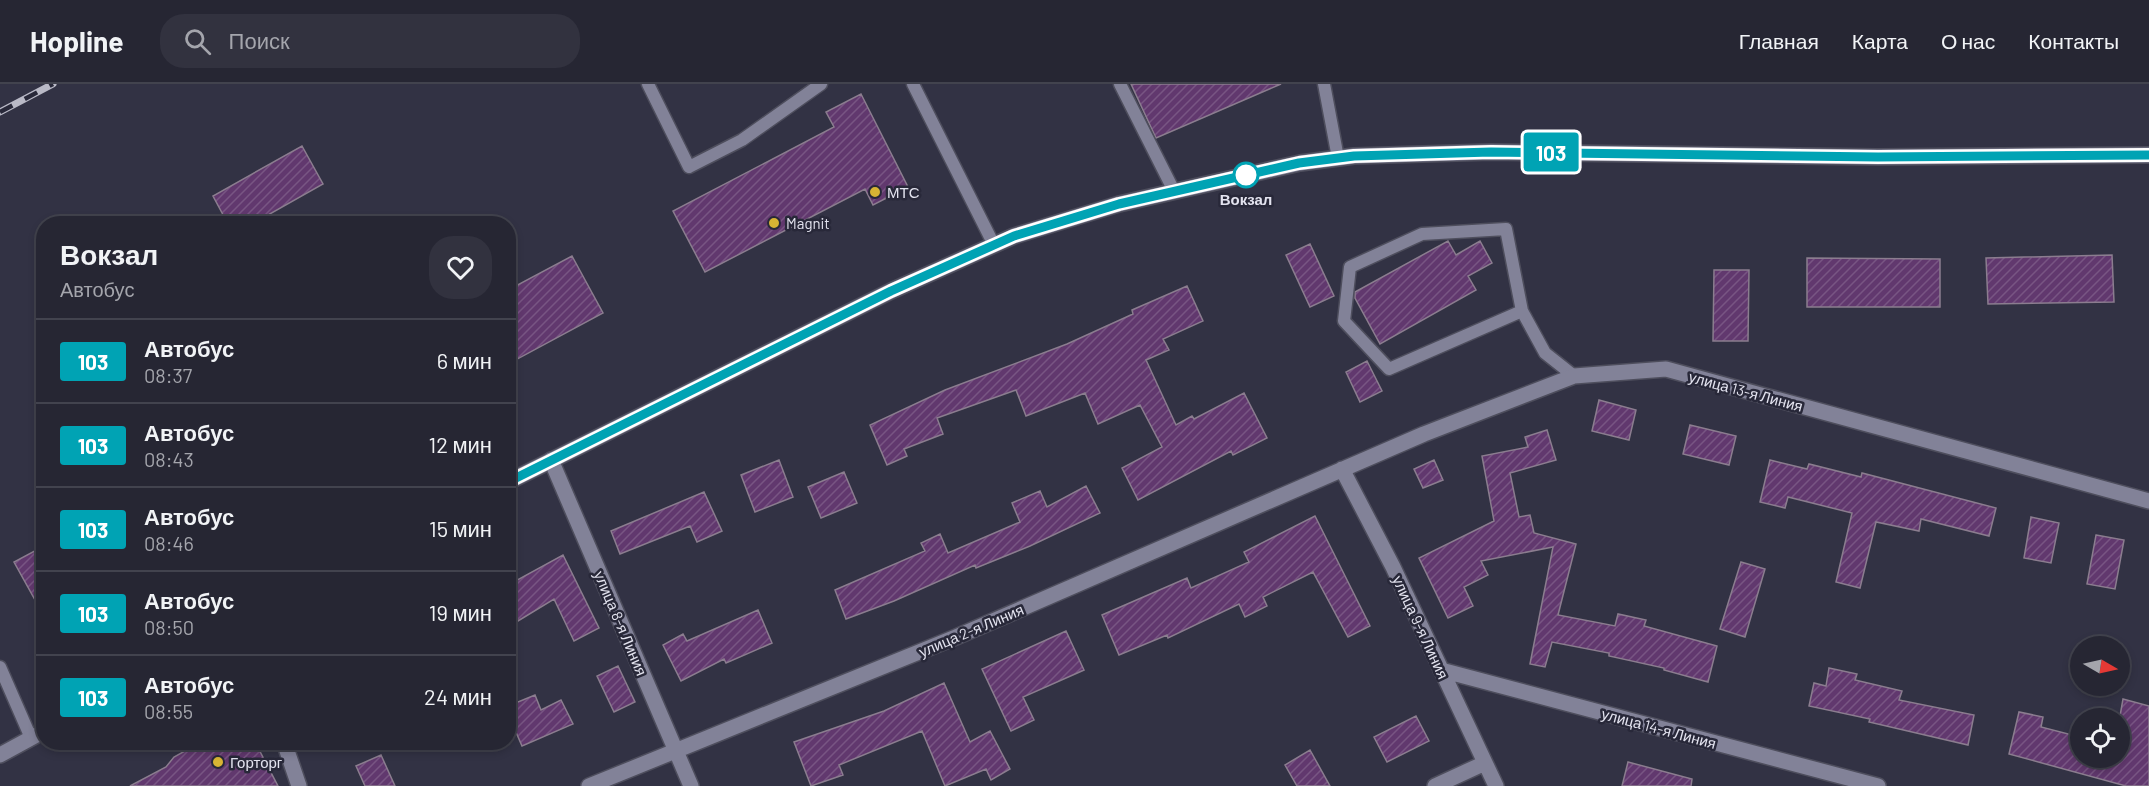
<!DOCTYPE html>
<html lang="ru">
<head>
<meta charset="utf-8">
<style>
  body { margin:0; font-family:Barlow,sans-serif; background:#32323f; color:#f1f3f6; height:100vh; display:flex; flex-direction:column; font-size:22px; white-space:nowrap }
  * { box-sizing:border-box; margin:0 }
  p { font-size:20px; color:#a4a5ac }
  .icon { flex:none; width:33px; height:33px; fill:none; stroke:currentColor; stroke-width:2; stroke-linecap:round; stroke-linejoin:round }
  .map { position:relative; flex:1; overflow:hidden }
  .sheet { position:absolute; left:36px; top:132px; width:480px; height:534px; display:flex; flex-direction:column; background:#262633; border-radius:24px; box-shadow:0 3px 9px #0003,0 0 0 2px #42434e }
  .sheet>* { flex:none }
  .badge { padding:0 12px; border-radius:4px; font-size:21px; line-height:39px }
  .needle { width:39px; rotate:99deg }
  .fabs { position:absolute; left:2070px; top:552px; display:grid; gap:12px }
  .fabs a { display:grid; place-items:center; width:60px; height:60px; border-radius:50%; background:#262633; box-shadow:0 3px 9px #0003,0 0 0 2px #42434e; font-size:30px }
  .map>.badge { position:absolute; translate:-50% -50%; box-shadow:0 0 0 3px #fff }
  .round { display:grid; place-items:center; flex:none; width:63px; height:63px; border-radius:24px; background:#32323f }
  .summary { display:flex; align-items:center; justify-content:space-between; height:102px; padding:0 24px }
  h1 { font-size:28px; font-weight:700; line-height:45px }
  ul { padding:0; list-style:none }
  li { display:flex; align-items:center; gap:18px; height:84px; padding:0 24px; border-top:2px solid #42434e }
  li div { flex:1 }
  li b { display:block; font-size:22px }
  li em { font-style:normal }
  li .badge { min-width:66px; font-weight:700; text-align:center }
  header { display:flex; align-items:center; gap:36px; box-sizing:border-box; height:84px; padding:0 30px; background:#262633; border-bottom:2px solid #42434e }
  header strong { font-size:28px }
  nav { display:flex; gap:33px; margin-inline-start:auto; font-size:21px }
  .search { width:420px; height:54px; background:#32323f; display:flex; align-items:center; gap:15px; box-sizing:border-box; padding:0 21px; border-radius:24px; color:#a4a5ac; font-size:22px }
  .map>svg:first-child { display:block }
</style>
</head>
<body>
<header>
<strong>Hopline</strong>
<div class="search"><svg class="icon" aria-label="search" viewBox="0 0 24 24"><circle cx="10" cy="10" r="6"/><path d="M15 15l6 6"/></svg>Поиск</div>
<nav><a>Главная</a><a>Карта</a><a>О нас</a><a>Контакты</a></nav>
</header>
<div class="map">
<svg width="2149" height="702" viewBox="0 0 2149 702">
  <defs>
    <pattern id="building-hatch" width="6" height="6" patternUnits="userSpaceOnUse" patternTransform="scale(1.5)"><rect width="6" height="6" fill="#61386e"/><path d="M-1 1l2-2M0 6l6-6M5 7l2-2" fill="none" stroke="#785583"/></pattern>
  </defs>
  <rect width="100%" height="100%" fill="#323244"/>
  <path fill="url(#building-hatch)" stroke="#8b7d8f" stroke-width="1.5" d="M1131,0H1281L1156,54Z
    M861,10L908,103L873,121L865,105L705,188L673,127L834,43L826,28Z
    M302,62L323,100L252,140H228L213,112Z
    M1448,157L1456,171L1480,157L1492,179L1468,192L1476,206L1380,260L1355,214V208Z
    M1310,160L1334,212L1310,223L1286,171Z
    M2112,171L2114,218L1988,220L1986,174Z
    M572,172L603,229L508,280V206Z
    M1807,174L1940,175V223H1807Z
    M1714,186H1749L1748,257H1713Z
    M1187,202L1203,237L1163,255L1169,266L1146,276L1176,341L1192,332L1194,335L1244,309L1267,354L1233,371L1231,367L1138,416L1122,384L1162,363L1140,321L1098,340L1085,309L1026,332L1016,306L937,334L943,350L904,365L907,372L887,381L870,341L945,306L1067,260L1133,230L1132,226Z
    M1367,277L1382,307L1360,318L1346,288Z
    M1599,316L1636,326L1629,356L1592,347Z
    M1690,341L1736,352L1729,381L1683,370Z
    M1547,346L1556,376L1510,389L1519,433L1530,431L1534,449L1576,460L1558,531L1615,542L1618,530L1646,536L1644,542L1717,562L1708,598L1664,586V584L1609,572V569L1552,558L1545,583L1530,580L1553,463L1481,477L1488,491L1464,503L1473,522L1448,534L1419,474L1494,437L1482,372L1528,363L1525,353Z
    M779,376L793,413L755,428L741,391Z
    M1434,376L1443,396L1423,404L1414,385Z
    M1770,376L1807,385L1809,380L1861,393L1862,389L1996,424L1989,452L1921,435L1919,447L1876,438L1860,504L1836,498L1852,429L1788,413L1785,424L1760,418Z
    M844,388L857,419L821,434L808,403Z
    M1086,402L1100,429L1030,462L976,484L975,481L894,517L846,535L835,506L925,467L921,459L940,450L948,469L1020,438L1012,419L1040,407L1047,423Z
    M704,408L722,447L697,458L690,442L620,470L611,447Z
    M1315,432L1370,542L1348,553L1313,488L1263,513L1267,522L1245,533L1239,520L1168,554L1167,551L1119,571L1102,531L1187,494L1191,504L1249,478L1244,468Z
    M2031,433L2059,439L2051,479L2024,474Z
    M2096,451L2124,456L2115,505L2087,500Z
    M44,462V532L14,478Z
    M563,471L599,544L574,557L554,515L508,543V501Z
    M1741,478L1765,485L1745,553L1720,545Z
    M758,526L772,559L726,579L724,575L681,597L663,561L683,550L687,557Z
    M1066,547L1084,586L1023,613L1034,636L1011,647L982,585Z
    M618,582L635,618L614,628L597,592Z
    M1829,584L1857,590L1855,596L1902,607L1899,616L1974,631L1968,661L1869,638L1870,635L1809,622L1814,599L1826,602Z
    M944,599L970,658L990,647L1010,685L991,696L986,685L945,702L922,647L839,681L843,691L811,702L794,658L884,627Z
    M535,611L541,626L561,616L573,640L522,662L508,630V622Z
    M2123,615L2149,622V702H2126L2009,670L2019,628L2043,633L2041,643L2080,653V674H2120V632Z
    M1416,632L1429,657L1387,678L1374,653Z
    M201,658H255L278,702H130L166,683L174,673Z
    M1310,666L1330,702H1297L1285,681Z
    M381,671L395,702H365L356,682Z
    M1628,678L1692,695L1691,702H1622Z"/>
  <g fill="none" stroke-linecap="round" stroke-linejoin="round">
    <g stroke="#4e4e5d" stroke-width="15">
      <path id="service" d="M648,0L689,83L742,56L821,0
        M913,0L994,161
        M1120,0L1174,107
        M1324,0L1338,74
        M1522,227L1389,285L1344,237L1350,183L1422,150L1506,145L1522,227L1545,269L1574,292
        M0,583L31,654"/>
    </g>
    <g stroke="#4e4e5d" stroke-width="18">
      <path id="minor" d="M551,376L691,702
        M1342,385L1393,483L1496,702
        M1441,586L1878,702
        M284,658L299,702
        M589,702L956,553L1424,350L1574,292L1666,285L2149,417
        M1435,702L1485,679"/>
    </g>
    <g stroke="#4e4e5d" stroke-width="18">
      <path id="secondary" d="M508,398L891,207L1014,152L1119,120L1300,79L1354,72L1491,68L1878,73L2149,71
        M0,671L44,647"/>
    </g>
    <use href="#service" stroke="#828298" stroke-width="12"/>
    <use href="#minor" stroke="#828298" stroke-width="15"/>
    <use href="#secondary" stroke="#828298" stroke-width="15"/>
    <g stroke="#b9b9c6" stroke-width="7">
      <path id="rail" d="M0,28L53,0"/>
    </g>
    <use href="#rail" stroke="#282839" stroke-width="4.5" stroke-dasharray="14" stroke-linecap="butt"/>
  </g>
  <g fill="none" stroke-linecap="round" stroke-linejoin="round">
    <g stroke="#fff" stroke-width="14">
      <path id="line" d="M508,398L891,207L1014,152L1119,120L1299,79L1354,72L1491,68L1878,73L2149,71"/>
    </g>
    <use href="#line" stroke="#00a3b4" stroke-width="9"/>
  </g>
  <circle fill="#fff" stroke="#00a3b4" stroke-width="3" cx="1246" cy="91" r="12"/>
  <g fill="#d7b434" stroke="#282839" stroke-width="2">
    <circle cx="875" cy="108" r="6"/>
    <circle cx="774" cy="139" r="6"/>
    <circle cx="218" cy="678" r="6"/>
  </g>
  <g text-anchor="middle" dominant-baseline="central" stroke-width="5" stroke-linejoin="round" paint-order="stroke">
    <g font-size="15" fill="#e3e3ef" stroke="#282839" text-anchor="start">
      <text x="887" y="108">МТС</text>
      <text x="786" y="139">Magnit</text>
      <text x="230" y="678">Горторг</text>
    </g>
    <g font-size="15" font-weight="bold" fill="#e3e3ef" stroke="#282839">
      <text x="1246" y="115">Вокзал</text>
    </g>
    <g font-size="15" fill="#e3e3ef" stroke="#282839">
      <text transform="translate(1746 307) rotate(15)">улица 13-я Линия</text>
      <text transform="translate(621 539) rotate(67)">улица 8-я Линия</text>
      <text transform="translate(1421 543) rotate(65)">улица 9-я Линия</text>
      <text transform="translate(971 546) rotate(-23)">улица 2-я Линия</text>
      <text transform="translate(1659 644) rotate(15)">улица 14-я Линия</text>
    </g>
  </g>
</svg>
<div class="fabs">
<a><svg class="needle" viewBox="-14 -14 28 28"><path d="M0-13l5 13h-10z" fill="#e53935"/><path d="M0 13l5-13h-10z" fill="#a4a5ac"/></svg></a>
<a><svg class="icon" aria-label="locate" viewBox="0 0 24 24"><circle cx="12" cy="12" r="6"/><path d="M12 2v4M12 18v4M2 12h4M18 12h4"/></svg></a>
</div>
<b class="badge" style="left:1551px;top:68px;background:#00a3b4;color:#fff">103</b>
<section class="sheet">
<div class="summary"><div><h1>Вокзал</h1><p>Автобус</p></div><a class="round"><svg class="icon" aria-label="heart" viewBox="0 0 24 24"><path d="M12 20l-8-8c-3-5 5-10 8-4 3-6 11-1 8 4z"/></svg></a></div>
<ul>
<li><span class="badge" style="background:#00a3b4;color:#fff">103</span><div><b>Автобус</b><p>08:37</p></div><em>6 мин</em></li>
<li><span class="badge" style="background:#00a3b4;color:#fff">103</span><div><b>Автобус</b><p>08:43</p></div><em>12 мин</em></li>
<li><span class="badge" style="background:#00a3b4;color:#fff">103</span><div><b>Автобус</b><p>08:46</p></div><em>15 мин</em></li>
<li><span class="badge" style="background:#00a3b4;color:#fff">103</span><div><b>Автобус</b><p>08:50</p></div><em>19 мин</em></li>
<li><span class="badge" style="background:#00a3b4;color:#fff">103</span><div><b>Автобус</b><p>08:55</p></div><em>24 мин</em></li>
</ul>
</section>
</div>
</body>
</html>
